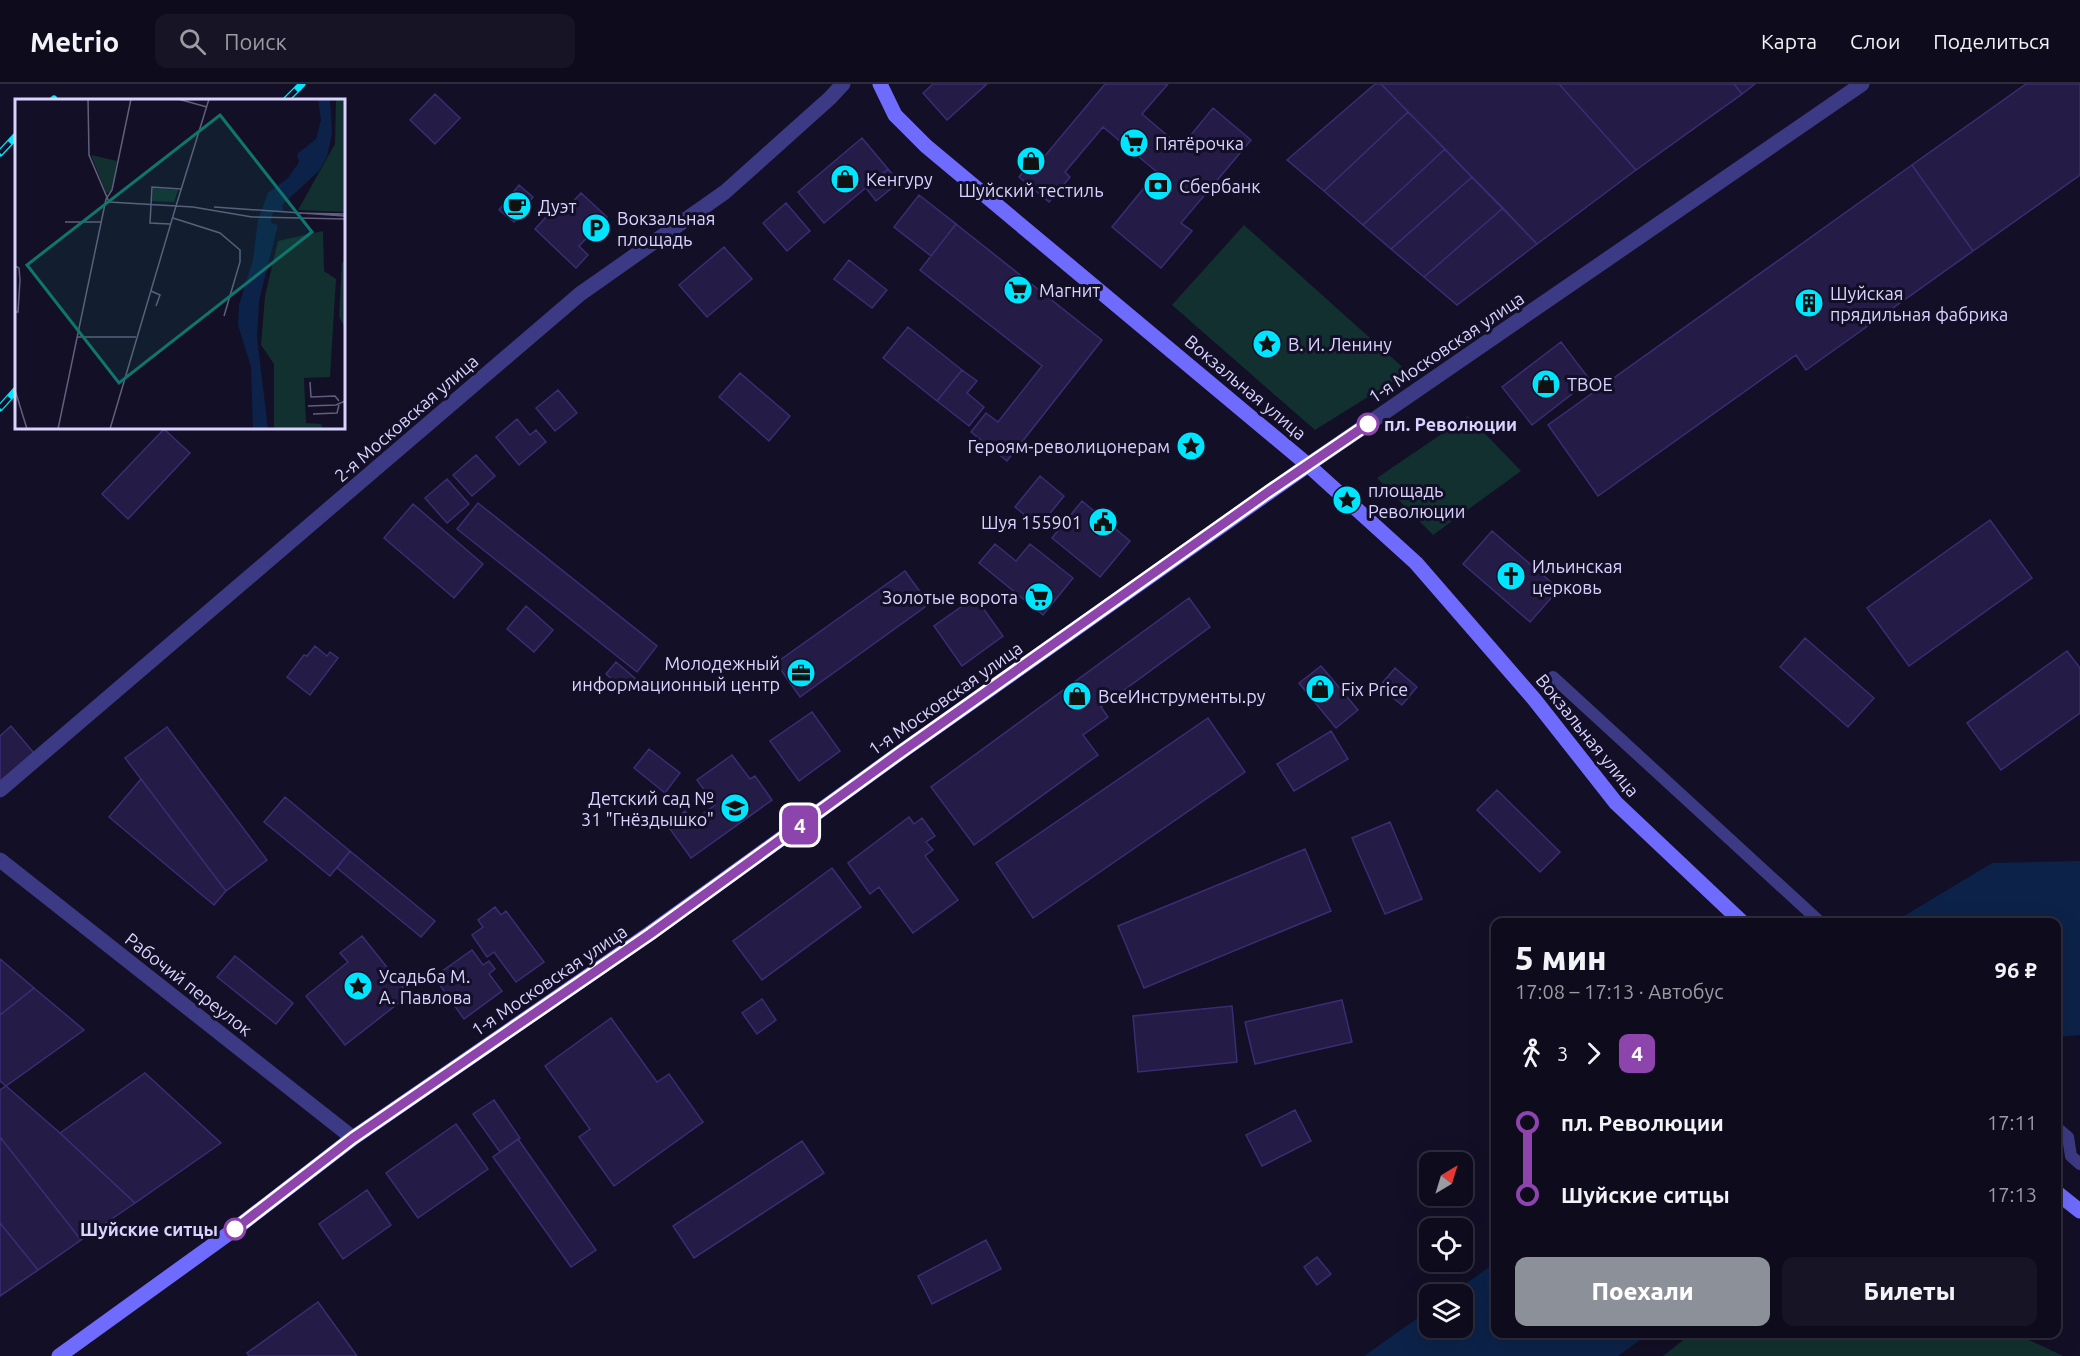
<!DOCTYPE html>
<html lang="ru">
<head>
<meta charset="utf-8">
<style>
  body { margin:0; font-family:Ubuntu,sans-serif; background:#171425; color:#f1f3f6; height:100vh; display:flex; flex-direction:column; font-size:22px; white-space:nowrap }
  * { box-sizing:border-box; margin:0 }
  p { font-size:20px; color:#9b9ba3 }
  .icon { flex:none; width:33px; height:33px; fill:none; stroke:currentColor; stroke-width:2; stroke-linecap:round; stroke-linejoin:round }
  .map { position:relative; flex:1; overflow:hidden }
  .drawer { position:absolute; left:1491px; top:834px; width:570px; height:420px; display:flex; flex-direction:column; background:#0e0b1c; border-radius:12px; box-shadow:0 6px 24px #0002,0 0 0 2px #2e2b3b }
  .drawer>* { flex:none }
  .badge { padding:0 12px; border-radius:9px; font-size:21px; line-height:39px }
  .needle { width:39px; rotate:38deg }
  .buttons { position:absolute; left:1419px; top:1068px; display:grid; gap:12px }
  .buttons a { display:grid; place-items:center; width:54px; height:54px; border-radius:12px; background:#0e0b1c; box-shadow:0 6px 24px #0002,0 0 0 2px #2e2b3b; font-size:30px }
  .map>.badge { position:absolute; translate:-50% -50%; box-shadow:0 0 0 3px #fff }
  .legs { display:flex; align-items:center; gap:9px; height:66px; padding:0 24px; font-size:20px }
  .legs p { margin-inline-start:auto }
  .overview { display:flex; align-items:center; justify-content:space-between; height:102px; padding:0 24px }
  h1 { font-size:33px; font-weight:800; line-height:45px }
  .cta { display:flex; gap:12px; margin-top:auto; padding:12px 24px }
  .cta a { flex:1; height:69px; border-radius:12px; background:#8c9099; color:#fff; font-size:24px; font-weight:800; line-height:69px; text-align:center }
  .cta a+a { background:#171425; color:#f1f3f6 }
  ul { padding:0 24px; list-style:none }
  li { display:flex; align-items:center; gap:21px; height:72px; font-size:22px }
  li i { display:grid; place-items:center; width:9px; height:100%; margin:0 8px; background:currentColor }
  li i::after { content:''; width:15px; height:15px; margin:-8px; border:4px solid; border-radius:50%; background:#0e0b1c }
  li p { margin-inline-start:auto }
  li:first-child i { background:linear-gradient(#0000 50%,currentColor 0) }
  li:last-child i { background:linear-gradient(currentColor 50%,#0000 0) }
  header { display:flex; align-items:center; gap:36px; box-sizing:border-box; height:84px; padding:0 30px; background:#0e0b1c; border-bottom:2px solid #2e2b3b }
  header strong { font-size:28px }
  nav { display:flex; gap:33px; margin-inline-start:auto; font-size:21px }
  .search { width:420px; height:54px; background:#171425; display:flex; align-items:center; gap:15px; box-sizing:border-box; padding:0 21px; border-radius:12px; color:#9b9ba3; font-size:22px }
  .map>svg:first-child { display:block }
</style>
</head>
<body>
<header>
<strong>Metrio</strong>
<div class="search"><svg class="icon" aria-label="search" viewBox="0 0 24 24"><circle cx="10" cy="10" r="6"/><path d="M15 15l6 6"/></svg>Поиск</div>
<nav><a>Карта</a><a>Слои</a><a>Поделиться</a></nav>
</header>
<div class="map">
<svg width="2080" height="1272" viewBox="0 0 2080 1272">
  <rect width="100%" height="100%" fill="#130f26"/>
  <path fill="#12302f" d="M1244,141L1408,288L1315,346L1172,221Z
    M1468,332L1521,387L1433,451L1377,394Z
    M1691,1250H2017L2063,1272H1663Z"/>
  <path fill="#0c2248" d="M2080,777V951L2057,953L2056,838H1894L1992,779Z
    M1495,1179L1496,1250H1648L1618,1272H1364L1429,1226L1430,1244H1462V1210H1451Z"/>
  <path fill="#241b47" stroke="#3b2d73" stroke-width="1.5" d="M933,0H987L947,36L923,9Z
    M1105,0H1168L1142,30L1181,63L1213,24L1251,56L1181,139L1192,147L1161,184L1112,143L1157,88L1103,43L1065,88L1070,93L1049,118L1019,93L1039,69L1044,73Z
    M1375,0H1381L1408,28L1324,107L1287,76Z
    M1381,0H1559L1636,86L1537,160Z
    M1559,0H1734L1742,10L1636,86Z
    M1734,0H1755L1742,10Z
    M2026,0H2080V91L1973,167L1912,81Z
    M435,10L460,34L435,60L410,36Z
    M1408,28L1445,65L1363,141L1324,107Z
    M862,54L888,85L824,139L798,108Z
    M1445,65L1472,93L1391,165L1363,141Z
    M1912,81L1973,167L1806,286L1796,271L1598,412L1548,341Z
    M888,85L899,98L876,117L866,104Z
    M1472,93L1503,124L1424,193L1391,165Z
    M519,101L533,113L514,138L499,126Z
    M581,109L607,133L579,162L588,171L576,184L535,145L558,120L565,126Z
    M919,111L956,140L931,172L894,143Z
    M786,119L810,147L787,167L763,139Z
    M1503,124L1537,160L1457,221L1424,193Z
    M956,140L1102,256L1007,377L971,348L986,329L998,338L1042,282L920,186Z
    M724,163L752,195L707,233L679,201Z
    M849,176L887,206L872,224L834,195Z
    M908,243L962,286L937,317L883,274Z
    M1561,258L1590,296L1532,341L1502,303Z
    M962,286L977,297L967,309L984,323L969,342L937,317Z
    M740,289L790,332L769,357L719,313Z
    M558,306L577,329L555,347L536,324Z
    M517,335L530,351L536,346L546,358L519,381L496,353Z
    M164,345L190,369L128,435L102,410Z
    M476,371L495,392L472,412L453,391Z
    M1040,392L1064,412L1039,443L1015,423Z
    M447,395L469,420L447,439L425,414Z
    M1082,417L1130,457L1100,493L1052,454Z
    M478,419L657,562L637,588L457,445Z
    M413,420L483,480L454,514L384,454Z
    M1990,436L2032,494L1909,582L1867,524Z
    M1492,447L1559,505L1530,538L1463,480Z
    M995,460L1016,477L1030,460L1073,494L1043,531L979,479Z
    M905,487L929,520L800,613L776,579Z
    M975,513L1003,552L962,582L934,542Z
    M1189,514L1210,543L1101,623L1108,633L1083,651L1098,671L974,761L931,703Z
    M526,522L553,546L534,568L507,545Z
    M1805,554L1874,614L1848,643L1780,583Z
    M315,562L327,572L330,568L338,574L310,611L287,593L304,571L307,572Z
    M2067,567L2080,584V629L2001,686L1967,639Z
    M616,578L637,596L626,608L606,590Z
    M1321,582L1358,626L1336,644L1299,599Z
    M1395,584L1417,603L1402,621L1379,603Z
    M812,628L840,667L799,697L770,657Z
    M1208,634L1245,688L1033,834L996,779Z
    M11,642L38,674L0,706V652Z
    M167,643L267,776L226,807L125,674Z
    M1331,647L1348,675L1294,707L1277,680Z
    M649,665L680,689L665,709L634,684Z
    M732,671L750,695L755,692L772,716L691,774L667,741L685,727L692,737L715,721L697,696Z
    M141,695L226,807L214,821L109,733Z
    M1497,706L1560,768L1540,788L1477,726Z
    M285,713L350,767L330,792L264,738Z
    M909,733L914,740L922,734L935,752L926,758L933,766L925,772L958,816L913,849L879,803L870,810L848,779Z
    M1390,738L1422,815L1385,830L1352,754Z
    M1305,765L1331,827L1144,904L1118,842Z
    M350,767L435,837L421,853L337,784Z
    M832,784L861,823L762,896L733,857Z
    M495,823L501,831L506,827L544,878L516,898L494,868L487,873L472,851L483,843L478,836Z
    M362,852L409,911L345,961L306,912L348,878L340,869Z
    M472,866L483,881L489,877L495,885L489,890L502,907L464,935L434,893Z
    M235,872L293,919L276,940L217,893Z
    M0,875L34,904L0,931Z
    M34,904L84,946L6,1002L0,997V931Z
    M762,915L776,936L757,950L742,929Z
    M1342,916L1352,958L1255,980L1245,938Z
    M1232,922L1237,978L1138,988L1133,932Z
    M611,934L657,998L669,990L703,1038L614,1102L579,1053L590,1045L545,982Z
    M145,989L221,1059L135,1119L60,1049Z
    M6,1002L60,1049L135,1119L81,1156L0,1053V1006Z
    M494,1016L520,1054L500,1068L473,1030Z
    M1295,1026L1311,1057L1262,1082L1246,1051Z
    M456,1040L488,1085L418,1134L386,1089Z
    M0,1053L81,1156L38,1186L0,1139Z
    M518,1055L596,1166L571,1183L493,1073Z
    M802,1057L824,1089L694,1174L673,1142Z
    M367,1106L391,1141L343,1175L319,1140Z
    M0,1139L38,1186L0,1212Z
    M986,1156L1001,1185L932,1220L918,1192Z
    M1317,1173L1331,1190L1317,1201L1304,1183Z
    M318,1218L357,1272H249L247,1269Z"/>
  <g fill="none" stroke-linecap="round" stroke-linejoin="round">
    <path stroke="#3d3a85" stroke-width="12" d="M1553,593L1820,838
      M2056,1043L2068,1053
      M2068,1053L2071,1072L2080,1080"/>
    <path stroke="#3d3a85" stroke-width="15" d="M0,706L580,210L725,108L830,14L843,0
      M0,776L353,1054"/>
    <path stroke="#3d3a85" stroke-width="15" d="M1308,381L1862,0"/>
    <path stroke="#6f6bff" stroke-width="15" d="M880,0L895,31L926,62L1308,381L1416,479L1534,615L1616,719L1742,838
      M2056,1108L2080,1127
      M59,1272L235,1145L353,1054L649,850L901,668L1308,381"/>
    <g stroke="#00e5ff" stroke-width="7">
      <path id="rail" d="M53,16L54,15
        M286,16L302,0
        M0,69L16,52
        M0,324L16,306"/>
    </g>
    <use href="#rail" stroke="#130f26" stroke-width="4.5" stroke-dasharray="14" stroke-linecap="butt"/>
  </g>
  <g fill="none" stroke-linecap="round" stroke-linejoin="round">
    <g stroke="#fff" stroke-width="14">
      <path id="line-1" d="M235,1145L353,1054L650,850L901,668L1271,406L1368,340"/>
    </g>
    <use href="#line-1" stroke="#8e44ad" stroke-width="9"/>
  </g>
  <defs>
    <g id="supermarket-disc" transform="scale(1.5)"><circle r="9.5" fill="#00e5ff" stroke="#130f26"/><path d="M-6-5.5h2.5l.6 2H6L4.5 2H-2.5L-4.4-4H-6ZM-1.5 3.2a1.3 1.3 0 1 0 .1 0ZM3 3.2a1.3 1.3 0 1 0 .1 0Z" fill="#111"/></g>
    <g id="shop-disc" transform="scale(1.5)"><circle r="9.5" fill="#00e5ff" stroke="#130f26"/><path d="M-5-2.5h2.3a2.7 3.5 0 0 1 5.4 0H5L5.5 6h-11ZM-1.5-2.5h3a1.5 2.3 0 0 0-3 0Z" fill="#111"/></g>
    <g id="bank-disc" transform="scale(1.5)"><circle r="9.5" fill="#00e5ff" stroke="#130f26"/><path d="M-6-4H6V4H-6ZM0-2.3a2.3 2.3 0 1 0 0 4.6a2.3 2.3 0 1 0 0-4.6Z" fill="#111"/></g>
    <g id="cafe-disc" transform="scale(1.5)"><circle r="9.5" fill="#00e5ff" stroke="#130f26"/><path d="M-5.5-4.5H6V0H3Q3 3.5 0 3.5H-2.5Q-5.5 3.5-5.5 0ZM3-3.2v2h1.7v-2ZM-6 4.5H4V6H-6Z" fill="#111"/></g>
    <g id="parking-disc" transform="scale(1.5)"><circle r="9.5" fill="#00e5ff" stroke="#130f26"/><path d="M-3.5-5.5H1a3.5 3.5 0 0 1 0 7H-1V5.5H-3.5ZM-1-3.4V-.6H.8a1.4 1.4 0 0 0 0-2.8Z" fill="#111"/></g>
    <g id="building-disc" transform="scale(1.5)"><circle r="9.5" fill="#00e5ff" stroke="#130f26"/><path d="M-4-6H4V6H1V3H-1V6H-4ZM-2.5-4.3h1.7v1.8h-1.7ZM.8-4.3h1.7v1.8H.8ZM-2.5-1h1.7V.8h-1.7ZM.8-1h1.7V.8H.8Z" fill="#111"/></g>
    <g id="sight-disc" transform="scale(1.5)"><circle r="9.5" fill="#00e5ff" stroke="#130f26"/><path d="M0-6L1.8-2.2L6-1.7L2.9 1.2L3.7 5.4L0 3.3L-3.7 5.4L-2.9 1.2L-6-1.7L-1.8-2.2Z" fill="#111"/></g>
    <g id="civic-disc" transform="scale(1.5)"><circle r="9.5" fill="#00e5ff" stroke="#130f26"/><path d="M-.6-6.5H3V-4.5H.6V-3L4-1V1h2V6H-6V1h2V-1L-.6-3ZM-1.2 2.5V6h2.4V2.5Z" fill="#111"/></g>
    <g id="church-disc" transform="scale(1.5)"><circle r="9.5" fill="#00e5ff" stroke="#130f26"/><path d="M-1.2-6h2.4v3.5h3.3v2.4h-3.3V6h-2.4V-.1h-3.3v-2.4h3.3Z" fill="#111"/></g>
    <g id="office-disc" transform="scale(1.5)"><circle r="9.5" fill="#00e5ff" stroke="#130f26"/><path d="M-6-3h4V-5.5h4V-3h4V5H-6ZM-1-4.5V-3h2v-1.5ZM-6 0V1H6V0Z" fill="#111"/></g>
    <g id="school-disc" transform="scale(1.5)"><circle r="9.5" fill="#00e5ff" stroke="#130f26"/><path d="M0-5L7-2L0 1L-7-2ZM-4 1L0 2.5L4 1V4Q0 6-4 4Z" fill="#111"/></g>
  </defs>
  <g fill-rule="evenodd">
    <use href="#supermarket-disc" x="1134" y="59"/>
    <use href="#shop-disc" x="1031" y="77"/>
    <use href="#shop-disc" x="845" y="95"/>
    <use href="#bank-disc" x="1158" y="102"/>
    <use href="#cafe-disc" x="517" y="122"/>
    <use href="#parking-disc" x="596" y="144"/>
    <use href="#supermarket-disc" x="1018" y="206"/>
    <use href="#building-disc" x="1809" y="219"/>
    <use href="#sight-disc" x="1267" y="260"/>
    <use href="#shop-disc" x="1546" y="300"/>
    <use href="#sight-disc" x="1191" y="362"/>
    <use href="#sight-disc" x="1347" y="416"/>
    <use href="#civic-disc" x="1103" y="438"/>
    <use href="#church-disc" x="1511" y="492"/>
    <use href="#supermarket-disc" x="1039" y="513"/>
    <use href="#office-disc" x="801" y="589"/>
    <use href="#shop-disc" x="1320" y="605"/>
    <use href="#shop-disc" x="1077" y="612"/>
    <use href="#school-disc" x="735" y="724"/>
    <use href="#sight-disc" x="358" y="902"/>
  </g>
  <g fill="#fff" stroke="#8e44ad" stroke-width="3">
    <circle cx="1368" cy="340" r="10"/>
    <circle cx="235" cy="1145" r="10"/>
  </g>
  <g text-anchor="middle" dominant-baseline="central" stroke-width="6" stroke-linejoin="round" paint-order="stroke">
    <g font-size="18" fill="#d9d4ff" stroke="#130f26" text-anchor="start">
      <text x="1155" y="59">Пятёрочка</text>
      <text x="866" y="95">Кенгуру</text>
      <text x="1179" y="102">Сбербанк</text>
      <text x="1031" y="106" text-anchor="middle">Шуйский тестиль</text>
      <text x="538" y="122">Дуэт</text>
      <text x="617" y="134">Вокзальная<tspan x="617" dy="21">площадь</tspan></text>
      <text x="1039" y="206">Магнит</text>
      <text x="1830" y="209">Шуйская<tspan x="1830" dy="21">прядильная фабрика</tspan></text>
      <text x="1288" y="260">В. И. Ленину</text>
      <text x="1567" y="300">ТВОЕ</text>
      <text x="1170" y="362" text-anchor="end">Героям-револицонерам</text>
      <text x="1368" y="406">площадь<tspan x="1368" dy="21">Революции</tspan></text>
      <text x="1082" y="438" text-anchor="end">Шуя 155901</text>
      <text x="1532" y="482">Ильинская<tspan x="1532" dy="21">церковь</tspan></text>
      <text x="1018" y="513" text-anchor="end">Золотые ворота</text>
      <text x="780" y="579" text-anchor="end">Молодежный<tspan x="780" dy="21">информационный центр</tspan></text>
      <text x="1341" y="605">Fix Price</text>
      <text x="1098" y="612">ВсеИнструменты.ру</text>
      <text x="714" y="714" text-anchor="end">Детский сад №<tspan x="714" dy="21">31 "Гнёздышко"</tspan></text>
      <text x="379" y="892">Усадьба М.<tspan x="379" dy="21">А. Павлова</tspan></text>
    </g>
    <g font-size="18" fill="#d9d4ff" stroke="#130f26">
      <text transform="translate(1446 263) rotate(-34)">1-я Московская улица</text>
      <text transform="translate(1246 303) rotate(40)">Вокзальная улица</text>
      <text transform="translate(406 334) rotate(-41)">2-я Московская улица</text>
      <text transform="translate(945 614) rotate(-35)">1-я Московская улица</text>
      <text transform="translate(1588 651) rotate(51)">Вокзальная улица</text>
      <text transform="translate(549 896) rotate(-34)">1-я Московская улица</text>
      <text transform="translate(189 900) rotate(38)">Рабочий переулок</text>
    </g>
    <g font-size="18" font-weight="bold" fill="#d9d4ff" stroke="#130f26" text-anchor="start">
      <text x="1384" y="340">пл. Революции</text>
      <text x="218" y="1145" text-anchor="end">Шуйские ситцы</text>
    </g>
  </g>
  <g transform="translate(15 15)">
    <rect width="330" height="330" fill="#130f26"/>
    <path d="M321,0H330V113L283,111L320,45ZM76,56L102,62L96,93L91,94ZM138,89L163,91L159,103L137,102ZM308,132L309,172L321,180L315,278L289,279L291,324L306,325L308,330H259V265L246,246L250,197L263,142ZM327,163H330V228L324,218Z" fill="#12302f"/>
    <path d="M303,0H315L317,34L312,58L304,72L267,106L268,112H260L257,116L256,124L263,126L244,202L242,238L253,330H238L236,268L223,226L224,206L238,161L243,121L253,94L273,79L284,63L282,55L301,40L306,21Z" fill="#0c2248"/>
    <path fill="none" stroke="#625e7d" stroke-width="1.5" d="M73,0L74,56L94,103L178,108L237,118L330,120M163,0L192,8M161,107L194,0M199,108L330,117M280,114L330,115M158,119L205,134L225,151V163L209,217M50,123H87M155,125L135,124L137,88L166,90M0,167L4,169L5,181L3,213H0M136,192L145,196L141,207M63,238H121M295,283L296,298L320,297L324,302M0,291L12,330M293,307L321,306L330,302M298,315L322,314L324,306M43,330L91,100L97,91L116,0M95,330L161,107"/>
    <path fill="#0f766e" fill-opacity="0.15" stroke="#0f766e" stroke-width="3" d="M205,16L297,133L104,284L12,166Z"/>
    <rect width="330" height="330" fill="none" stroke="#d9d4ff" stroke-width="3"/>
  </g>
</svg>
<div class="buttons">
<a><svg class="needle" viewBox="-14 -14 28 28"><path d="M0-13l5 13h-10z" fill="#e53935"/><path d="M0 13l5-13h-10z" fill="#9b9ba3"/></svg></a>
<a><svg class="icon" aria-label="locate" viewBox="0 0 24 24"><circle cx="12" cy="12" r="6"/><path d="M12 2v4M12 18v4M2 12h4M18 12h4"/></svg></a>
<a><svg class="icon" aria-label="layers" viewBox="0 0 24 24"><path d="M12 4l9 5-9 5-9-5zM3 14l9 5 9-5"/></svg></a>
</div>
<b class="badge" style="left:800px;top:741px;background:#8e44ad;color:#fff">4</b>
<section class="drawer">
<div class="overview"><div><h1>5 мин</h1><p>17:08 – 17:13 · Автобус</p></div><b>96 ₽</b></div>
<div class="legs"><svg class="icon" aria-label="walk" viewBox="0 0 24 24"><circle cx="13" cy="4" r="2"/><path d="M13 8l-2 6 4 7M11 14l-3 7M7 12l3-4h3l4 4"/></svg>3<svg class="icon" aria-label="forward" viewBox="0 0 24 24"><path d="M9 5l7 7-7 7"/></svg><b class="badge" style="background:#8e44ad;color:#fff">4</b></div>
<ul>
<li><i style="color:#8e44ad"></i><b>пл. Революции</b><p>17:11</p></li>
<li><i style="color:#8e44ad"></i><b>Шуйские ситцы</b><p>17:13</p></li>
</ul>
<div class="cta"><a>Поехали</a><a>Билеты</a></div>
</section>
</div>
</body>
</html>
